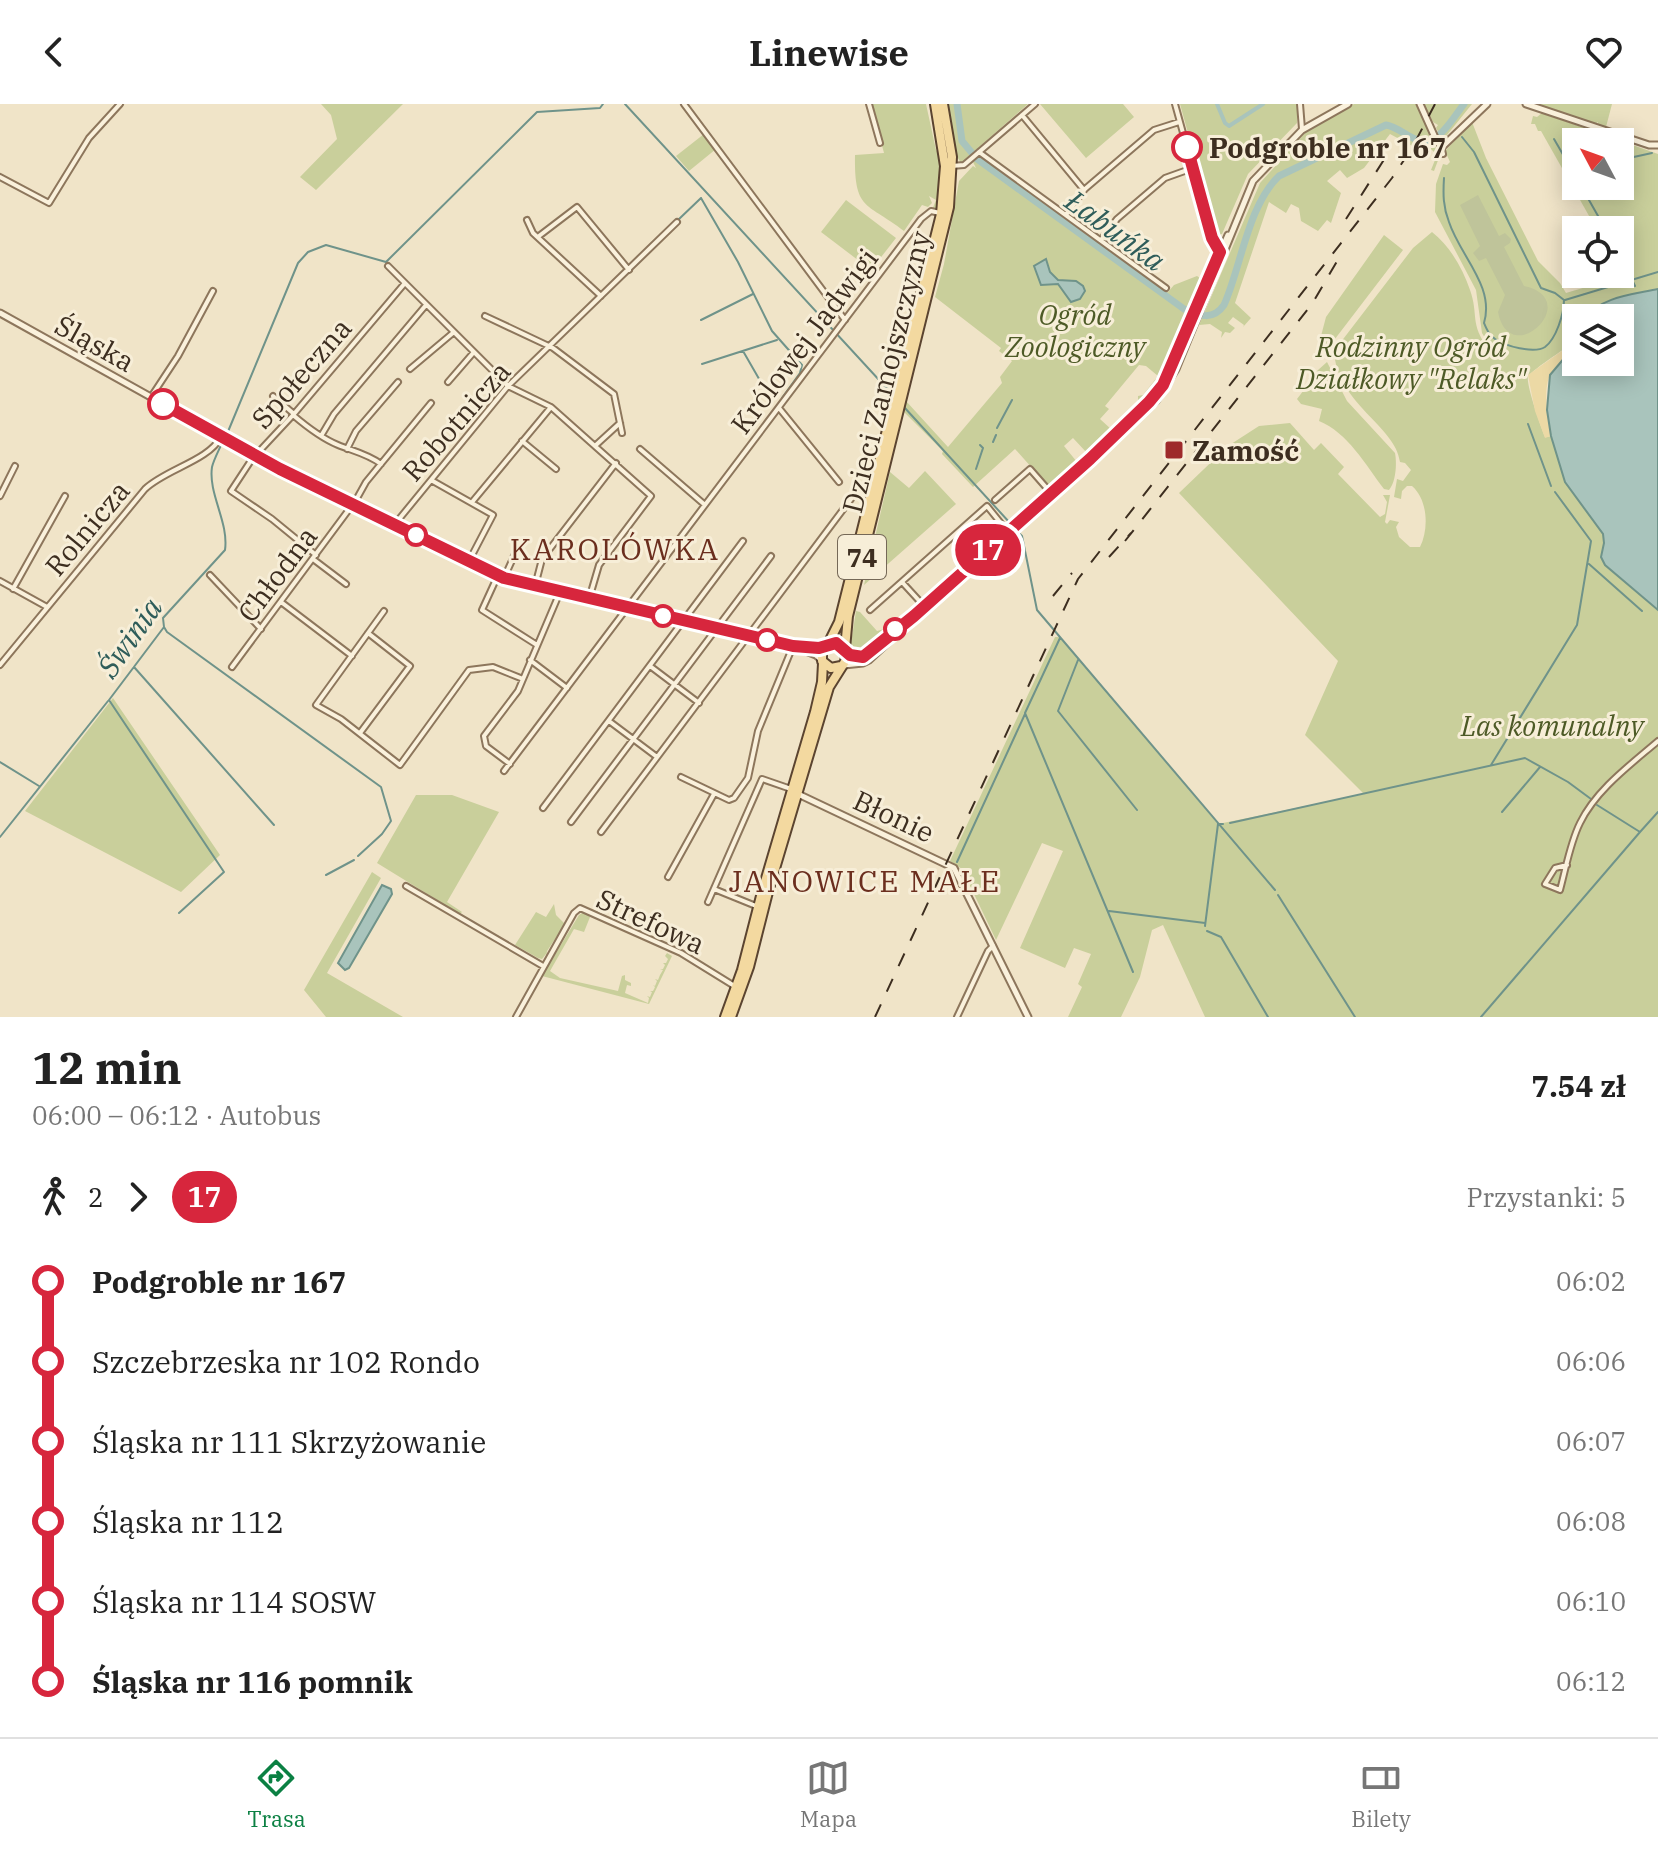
<!DOCTYPE html>
<html lang="pl">
<head>
<meta charset="utf-8">
<style>
  body { margin:0; font-family:"IBM Plex Serif",serif; background:#f2f2f2; color:#222; height:100vh; display:flex; flex-direction:column; font-size:30px; white-space:nowrap }
  * { box-sizing:border-box; margin:0 }
  p { font-size:26px; color:#767676 }
  .icon { flex:none; width:44px; height:44px; fill:none; stroke:currentColor; stroke-width:2; stroke-linecap:round; stroke-linejoin:round }
  .map { position:relative; height:913px; overflow:hidden }
  .side { display:flex; flex-direction:column; background:#fff; flex:1 }
  .side>* { flex:none }
  .badge { padding:0 16px; border-radius:26px; font-size:28px; line-height:52px }
  .needle { width:52px; rotate:311deg }
  .controls { position:absolute; left:1562px; top:24px; display:grid; gap:16px }
  .controls a { display:grid; place-items:center; width:72px; height:72px; border-radius:0px; background:#fff; box-shadow:0 4px 20px #0003; font-size:40px }
  .map>.badge { position:absolute; translate:-50% -50%; box-shadow:0 0 0 4px #fff }
  .legs { display:flex; align-items:center; gap:12px; height:88px; padding:0 32px; font-size:26px }
  .legs p { margin-inline-start:auto }
  .headline { display:flex; align-items:center; justify-content:space-between; height:136px; padding:0 32px }
  h1 { font-size:44px; font-weight:700; line-height:60px }
  ul { padding:0 32px; list-style:none }
  li { display:flex; align-items:center; gap:28px; height:80px; font-size:30px }
  li i { display:grid; place-items:center; width:12px; height:100%; margin:0 10px; background:currentColor }
  li i::after { content:''; width:20px; height:20px; margin:-10px; border:6px solid; border-radius:50%; background:#fff }
  li p { margin-inline-start:auto }
  li:first-child i { background:linear-gradient(#0000 50%,currentColor 0) }
  li:last-child i { background:linear-gradient(currentColor 50%,#0000 0) }
  header { display:flex; justify-content:space-between; align-items:center; height:104px; padding:0 32px; background:#fff; font-size:36px; font-weight:700 }
  .dock { display:flex; justify-content:space-around; align-items:center; height:112px; border-top:2px solid #e0e0e0; background:#fff; font-size:22px; color:#767676 }
  .dock a { display:grid; justify-items:center; gap:4px }
  .dock .selected { color:#0b8043 }
  .map>svg:first-child { display:block }
</style>
</head>
<body>
<header><svg class="icon" aria-label="back" viewBox="0 0 24 24"><path d="M15 5l-7 7 7 7"/></svg>Linewise<svg class="icon" aria-label="heart" viewBox="0 0 24 24"><path d="M12 20l-8-8c-3-5 5-10 8-4 3-6 11-1 8 4z"/></svg></header>
<div class="map">
<svg width="1658" height="913" viewBox="0 0 1658 913">
  <rect width="100%" height="100%" fill="#f0e4c8"/>
  <path fill="#c9cf9b" fill-rule="evenodd" d="M321,0H403L316,86L300,73L337,35L331,11Z
    M871,0H926L936,46L943,54L937,104L932,106L936,96L929,92L932,99L928,103L922,101L904,127C867,98 854,108 855,51L884,49Z
    M945,0H1028L961,59L956,51Z
    M1040,0H1123L1134,13L1086,54Z
    M1180,0H1298L1297,19L1248,70L1222,130L1217,131L1211,113Z
    M1354,0H1417L1440,51L1434,67L1431,66L1437,51L1430,44H1416L1390,30L1364,64L1347,74L1340,66L1327,77L1341,89L1331,119L1327,116L1318,127L1301,117L1299,104L1291,100L1286,109L1269,98L1235,199L1251,214L1243,223L1244,221L1233,213L1228,219L1235,224L1230,229L1225,228L1221,234L1222,228L1210,220L1199,221L1260,79L1306,28Z
    M1424,0H1472L1443,36L1436,24L1438,21L1433,18Z
    M1534,0H1612L1606,23L1598,21V18L1595,20Z
    M1542,9L1658,50V185C1636,190 1599,193 1587,214H1576V240L1573,239C1566,244 1529,268 1528,273C1526,281 1541,323 1545,333L1551,332L1552,334L1565,378L1603,430L1604,439L1601,453L1605,461L1658,506V913H1205L1163,821L1152,826L1140,873L1121,913H1068L1082,883L1078,880L1091,850L1074,844L1065,864L1020,844L1063,747L1042,739L996,836L962,765L950,757L1055,533H1060L1218,720L1364,690L1305,631L1338,557L1179,389L1228,342L1259,322L1290,319L1314,346L1321,339L1344,363L1338,370L1380,413L1385,410L1387,398L1383,391H1390L1385,418L1387,420L1390,416L1399,418L1396,423L1399,433L1410,443H1420C1429,425 1428,396 1412,382H1407L1402,387L1401,395L1394,393L1397,375L1403,377L1411,366L1405,359L1400,358C1396,322 1337,300 1334,247L1413,144L1432,128C1450,142 1463,165 1470,186C1479,211 1469,219 1489,246L1491,244L1482,229L1476,186L1435,108L1436,80L1443,60L1447,61L1450,58L1445,47L1472,18L1486,54L1538,157L1560,179L1566,189L1623,172L1620,167V126H1597L1541,27H1538L1535,20H1531L1533,12L1537,13ZM1576,38H1620V82H1576Z
    M704,30L716,45L689,67L676,52Z
    M980,51L1168,188L1174,181L1197,172L1203,176C1185,221 1173,266 1142,301L1138,299V292L1143,291L1158,272L1146,262L1139,261L1105,302L1109,305L1100,315L1112,326L1087,349L1073,334L1064,342L1077,358L1049,383L1015,345L973,383L942,350L943,347L903,307L906,297L948,343L1002,279L1000,273L1012,257L999,247L1001,244L935,193L944,160L959,77L973,62L976,64L973,58Z
    M846,96L896,134L871,166L821,128Z
    M1384,131L1403,146L1325,248L1321,232L1326,213Z
    M1327,258L1347,297L1395,349C1397,359 1396,378 1389,386L1384,385C1365,360 1348,329 1319,317L1322,305L1301,300L1297,295L1310,278L1308,275Z
    M925,367L956,400L864,481L890,368L909,384Z
    M856,507L860,508L877,527L888,524L860,546L854,545L851,539Z
    M113,594L220,751L181,788L25,707Z
    M416,691H452L499,708L447,798L462,808L460,810L377,759Z
    M372,768L381,774L327,869L403,913H326L304,886Z
    M554,800L556,811L565,820L547,847L546,854V850L542,855L538,854L515,841L536,808L546,813Z
    M584,808L590,813L584,828L574,825L550,867L560,874L618,887L622,872L625,871V876L631,879V882L627,881L625,889L648,899L649,894L647,892L650,893L652,888L650,887H653L655,883L653,881L655,882L657,877L655,875L658,876L660,871L658,870L660,871L663,866L660,865H663L665,861L663,859H666L668,855L665,852L667,849L672,852L649,900L542,872L579,811Z"/>
  <path fill="#ecd9a5" d="M1573,239L1576,240C1569,252 1555,261 1550,271C1542,288 1549,314 1551,332L1545,334L1535,307L1528,271Z"/>
  <path fill="#bfc49a" d="M1478,91L1499,132L1505,129L1511,135L1510,139L1504,143L1524,182C1585,195 1510,268 1498,208L1505,191L1486,154L1479,157L1473,149L1480,142L1460,101Z"/>
  <path fill="#a9c4bc" stroke="#6f938a" stroke-width="2" d="M1046,155L1050,168L1058,176L1076,177L1083,182L1085,187L1080,195L1071,198L1058,180L1041,181L1034,162Z
    M1658,185V506L1605,461L1601,453L1604,439L1603,430L1565,378L1551,332L1547,306L1550,271L1576,240V258H1620V214H1587C1598,193 1636,190 1658,185Z
    M382,781L391,785L392,790L349,864L345,866L338,859Z"/>
  <g fill="none" stroke-linecap="round" stroke-linejoin="round">
    <path stroke="#6f938a" stroke-width="2" d="M625,0L892,290
      M1554,35L1576,73
      M1620,56L1652,49
      M1444,74C1443,90 1443,103 1449,118C1460,152 1495,182 1484,219C1487,226 1489,231 1495,235C1505,242 1534,250 1545,243C1556,235 1564,210 1564,196L1555,189L1541,184L1474,48L1462,33
      M1581,82L1606,126
      M701,94L738,158L772,227L802,261L800,269L782,294
      M678,116L701,94
      M1620,151L1635,182
      M1565,196L1658,168
      M701,216L753,190
      M743,247L766,287
      M702,260L777,236
      M904,303L1010,419
      M1528,320L1551,382
      M997,324L1012,296
      M227,330L298,159L308,148L326,141L386,158L537,8L600,4L603,0
      M993,338L996,331
      M976,365L983,344L980,341
      M1017,427L1022,432L1037,506L1275,786
      M1589,460L1642,507
      M164,523L167,528L381,683L391,717L382,730L358,752
      M1060,534L1025,609L1133,868
      M1078,556L1058,607L1137,706
      M134,563L274,721
      M0,658L39,682
      M1491,661L1577,521L1591,437L1555,388
      M1597,701L1640,728L1658,708
      M1502,708L1540,663
      M1230,719L1525,654L1568,678L1591,695
      M0,733L108,597
      M957,758L1025,610
      M326,771L354,756
      M1278,791L1355,913
      M1109,807L1205,819
      M179,809L224,768L109,596L164,523L163,514L225,446C229,418 208,390 212,363C214,355 219,346 222,339
      M1205,822L1218,720H1223
      M1207,827L1221,833L1268,913
      M1481,913L1640,728"/>
    <path stroke="#a9c4bc" stroke-width="4" d="M1217,0L1225,19L1229,22L1263,0"/>
    <path stroke="#a9c4bc" stroke-width="7" d="M957,0L962,37L977,55L1184,205C1200,212 1213,217 1224,201C1241,163 1248,101 1279,72L1386,21C1399,23 1409,35 1421,37C1439,41 1455,11 1464,0"/>
    <g stroke="#8d765c" stroke-width="8">
      <path id="minor" d="M684,0L845,216
        M869,0L880,39
        M1175,0L1212,134L1216,145L1222,149
        M1300,0L1302,25
        M1022,11L1084,86
        M1441,42L1443,50
        M979,48L1166,184
        M951,62L964,61L1035,0
        M0,73L49,99L89,34L120,0
        M1066,111L1085,85L1154,26L1179,18
        M527,116L533,129L601,192
        M539,132L577,103L629,166
        M1101,136L1117,115L1165,74L1193,64
        M388,162L508,282L551,303L651,392L599,461L589,495
        M485,212L553,244L614,290L622,329
        M410,265L454,228
        M448,278L474,248
        M273,292L294,310
        M151,293L178,252L213,187
        M779,304L839,378
        M293,311C307,323 321,334 338,341C353,347 368,350 381,360
        M321,332L334,310L426,201
        M522,337L556,365
        M596,341L620,319
        M347,345L356,327L398,278
        M640,345L705,401
        M431,376L493,411L469,457
        M0,392L15,362
        M995,396L1030,365L1051,389
        M473,397L551,303
        M395,420L508,282L677,118
        M316,451L272,415L231,387L252,355L294,310L405,179
        M313,455L346,480
        M210,471L261,525
        M498,471L482,506L537,541
        M504,474L519,441
        M0,477L47,503
        M902,478L924,502
        M535,482L542,455L616,359
        M13,485L65,392
        M281,498L352,552
        M870,506L987,402L1008,428
        M384,507L316,601L341,615L400,661L469,566L493,563L523,575
        M530,556L567,584
        M0,561L145,385C166,365 208,357 221,333
        M650,562L699,599
        M232,563L356,396L366,378L431,299
        M609,617L657,653
        M360,629L410,562L368,529
        M510,660L486,642L484,632L518,587L560,488
        M504,667L921,115L931,107L940,109
        M681,673L729,696L734,694L748,674L758,627L793,542
        M543,704L743,437
        M571,718L771,452
        M601,728L851,395
        M1567,761L1555,764L1545,780L1560,786C1566,764 1570,739 1580,719C1596,686 1630,661 1658,637
        M668,773L714,690
        M406,782L543,862
        M714,785L756,802
        M708,798L762,675L791,685
        M516,913L574,809L580,804L681,849L736,883
        M957,913L988,847L993,842"/>
    </g>
    <g stroke="#8d765c" stroke-width="9">
      <path id="tertiary" d="M1420,0L1437,38L1443,42L1487,0
        M1526,0L1649,41H1658
        M0,209L280,365L504,474L793,542L816,551L822,556
        M1097,347L1145,303L1163,281L1228,131
        M794,542L824,543
        M846,547L857,553L864,552L913,513
        M844,561L863,559L869,556L910,518L919,507L1156,297L1176,265L1253,77L1302,26L1348,0
        M798,690L954,764L1028,913"/>
    </g>
    <g stroke="#5b4430" stroke-width="12">
      <path id="primary" d="M831,539L822,546V557L831,564L841,562
        M828,540L839,518L941,110L945,62L935,0
        M845,545L848,512L949,103L952,53L943,0
        M725,913L742,866L762,788L815,608L822,578L823,559
        M731,913L749,863L768,788L829,583L846,556L843,543"/>
    </g>
    <use href="#minor" stroke="#faf1dc" stroke-width="4"/>
    <use href="#tertiary" stroke="#faf1dc" stroke-width="5"/>
    <use href="#primary" stroke="#f3d9a0" stroke-width="8"/>
    <path stroke="#3d2e20" stroke-width="2" stroke-dasharray="14 14" stroke-linecap="butt" d="M1346,115L1387,51
      M1125,437L1312,200L1343,147
      M1109,453L1131,429
      M1053,492L1072,469
      M875,913L1078,475L1392,74L1412,44L1435,0"/>
  </g>
  <g fill="none" stroke-linecap="round" stroke-linejoin="round">
    <g stroke="#fff" stroke-width="18">
      <path id="line-1" d="M163,300L280,365L504,474L793,542L819,544L836,539L850,551L863,553L914,512L1090,355L1149,298L1163,281L1220,148L1212,134L1187,43"/>
    </g>
    <use href="#line-1" stroke="#d7263d" stroke-width="12"/>
  </g>
  <g fill="#fff" stroke="#d7263d" stroke-width="4">
    <circle cx="1187" cy="43" r="14"/>
    <circle cx="163" cy="300" r="14"/>
    <circle cx="416" cy="431" r="10"/>
    <circle cx="663" cy="512" r="10"/>
    <circle cx="895" cy="525" r="10"/>
    <circle cx="767" cy="536" r="10"/>
  </g>
  <rect fill="#9e2a2b" stroke="#f7eed8" stroke-width="3" x="1164" y="336" width="20" height="20" rx="4"/>
  <g text-anchor="middle" dominant-baseline="central" stroke-width="6" stroke-linejoin="round" paint-order="stroke">
    <rect fill="#f7eed8" stroke="#756857" stroke-width="2" x="838" y="431" width="48" height="44" rx="6"/>
    <g font-size="26" font-weight="bold" fill="#3d2e20">
      <text x="862" y="453">74</text>
    </g>
    <g font-size="28" font-weight="bold" fill="#3d2e20" stroke="#f7eed8" text-anchor="start">
      <text x="1209" y="43">Podgroble nr 167</text>
    </g>
    <g font-size="28" font-style="italic" fill="#4d5a26" stroke="#f7eed8">
      <text x="1075" y="210">Ogród<tspan x="1075" dy="32">Zoologiczny</tspan></text>
      <text x="1411" y="242">Rodzinny Ogród<tspan x="1411" dy="32">Działkowy "Relaks"</tspan></text>
      <text x="1552" y="621">Las komunalny</text>
    </g>
    <g font-size="28" fill="#3d2e20" stroke="#f7eed8">
      <text transform="translate(804 237) rotate(-53)">Królowej Jadwigi</text>
      <text transform="translate(95 239) rotate(29)">Śląska</text>
      <text transform="translate(886 268) rotate(-76)">Dzieci Zamojszczyzny</text>
      <text transform="translate(301 269) rotate(-49)">Społeczna</text>
      <text transform="translate(456 317) rotate(-49)">Robotnicza</text>
      <text transform="translate(87 424) rotate(-50)">Rolnicza</text>
      <text transform="translate(277 470) rotate(-53)">Chłodna</text>
      <text transform="translate(894 712) rotate(25)">Błonie</text>
      <text transform="translate(651 817) rotate(25)">Strefowa</text>
    </g>
    <g font-size="28" font-weight="bold" fill="#3d2e20" stroke="#f7eed8" text-anchor="start">
      <text x="1192" y="346">Zamość</text>
    </g>
    <g font-size="30" font-style="italic" fill="#2f5d5a" stroke="#f7eed8">
      <text transform="translate(1116 126) rotate(36)">Łabuńka</text>
      <text transform="translate(129 533) rotate(-55)">Świnia</text>
    </g>
    <g font-size="30" letter-spacing="2" fill="#6b2e1e" stroke="#f7eed8">
      <text x="615" y="444">KAROLÓWKA</text>
      <text x="865" y="776">JANOWICE MAŁE</text>
    </g>
  </g>
</svg>
<div class="controls">
<a><svg class="needle" viewBox="-14 -14 28 28"><path d="M0-13l5 13h-10z" fill="#e53935"/><path d="M0 13l5-13h-10z" fill="#767676"/></svg></a>
<a><svg class="icon" aria-label="locate" viewBox="0 0 24 24"><circle cx="12" cy="12" r="6"/><path d="M12 2v4M12 18v4M2 12h4M18 12h4"/></svg></a>
<a><svg class="icon" aria-label="layers" viewBox="0 0 24 24"><path d="M12 4l9 5-9 5-9-5zM3 14l9 5 9-5"/></svg></a>
</div>
<b class="badge" style="left:988px;top:446px;background:#d7263d;color:#fff">17</b>
</div>
<section class="side">
<div class="headline"><div><h1>12 min</h1><p>06:00 – 06:12 · Autobus</p></div><b>7.54 zł</b></div>
<div class="legs"><svg class="icon" aria-label="walk" viewBox="0 0 24 24"><circle cx="13" cy="4" r="2"/><path d="M13 8l-2 6 4 7M11 14l-3 7M7 12l3-4h3l4 4"/></svg>2<svg class="icon" aria-label="forward" viewBox="0 0 24 24"><path d="M9 5l7 7-7 7"/></svg><b class="badge" style="background:#d7263d;color:#fff">17</b><p>Przystanki: 5</p></div>
<ul>
<li><i style="color:#d7263d"></i><b>Podgroble nr 167</b><p>06:02</p></li>
<li><i style="color:#d7263d"></i><span>Szczebrzeska nr 102 Rondo</span><p>06:06</p></li>
<li><i style="color:#d7263d"></i><span>Śląska nr 111 Skrzyżowanie</span><p>06:07</p></li>
<li><i style="color:#d7263d"></i><span>Śląska nr 112</span><p>06:08</p></li>
<li><i style="color:#d7263d"></i><span>Śląska nr 114 SOSW</span><p>06:10</p></li>
<li><i style="color:#d7263d"></i><b>Śląska nr 116 pomnik</b><p>06:12</p></li>
</ul>
</section>
<nav class="dock">
<a class="selected"><svg class="icon" aria-label="directions" viewBox="0 0 24 24"><path d="M12 3l9 9-9 9-9-9zM9 14v-3h6M13 9l2 2-2 2"/></svg>Trasa</a>
<a><svg class="icon" aria-label="map" viewBox="0 0 24 24"><path d="M3 6l6-2 6 2 6-2v14l-6 2-6-2-6 2zM9 4v14M15 6v14"/></svg>Mapa</a>
<a><svg class="icon" aria-label="tickets" viewBox="0 0 24 24"><path d="M3 7h18v10H3zM15 7v10"/></svg>Bilety</a>
</nav>
</body>
</html>
